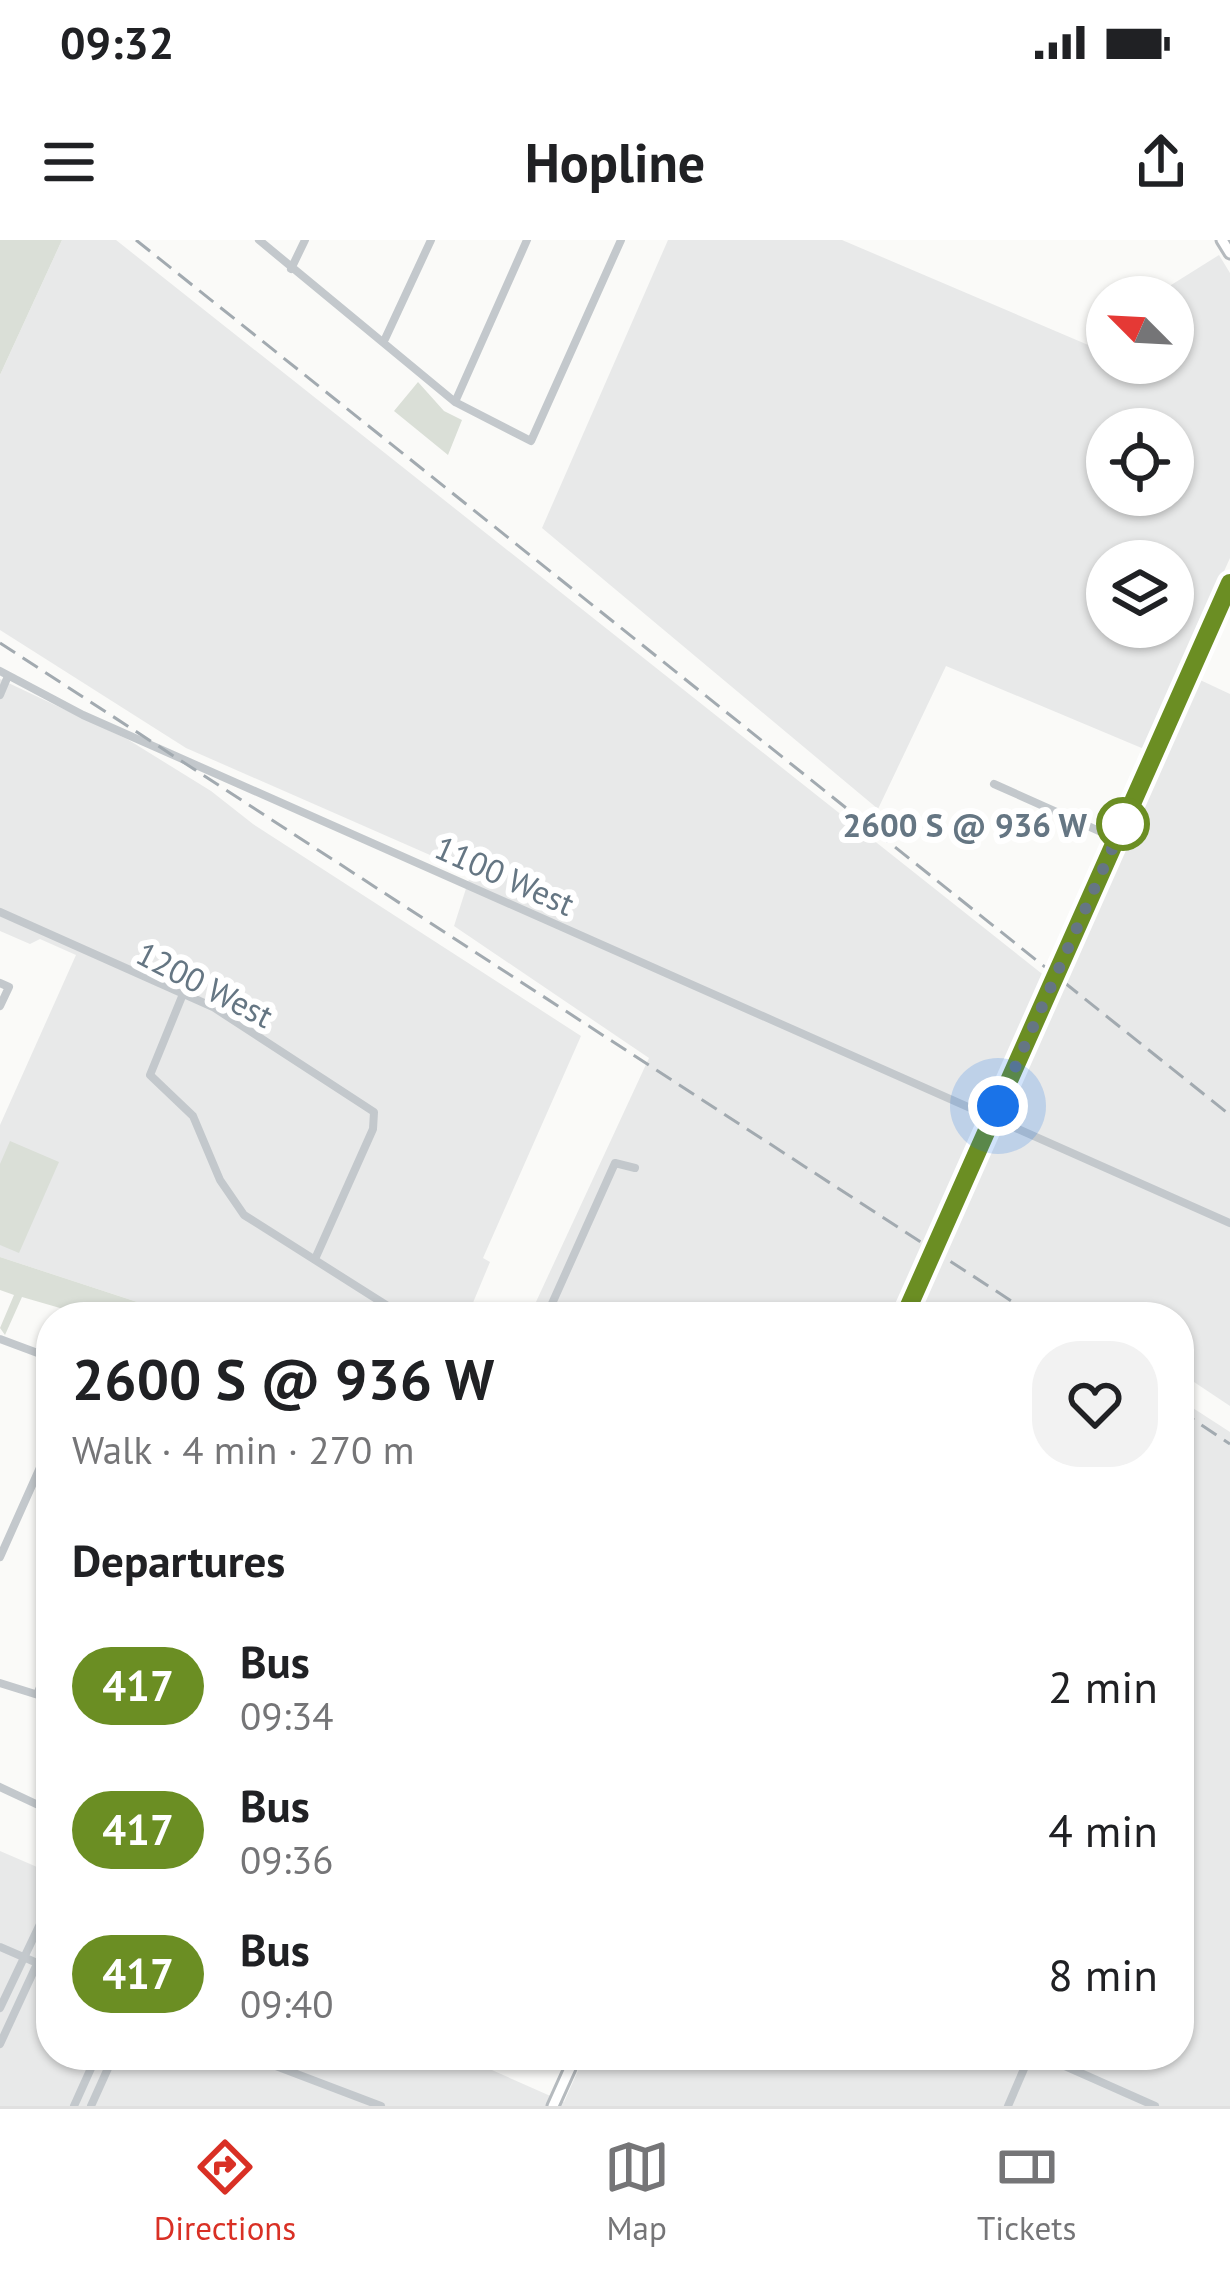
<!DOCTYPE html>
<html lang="en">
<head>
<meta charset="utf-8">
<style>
  body { margin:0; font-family:"PT Sans",sans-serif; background:#f2f2f2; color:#202124; height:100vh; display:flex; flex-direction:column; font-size:45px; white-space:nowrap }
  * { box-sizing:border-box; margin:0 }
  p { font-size:39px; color:#757577 }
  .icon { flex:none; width:66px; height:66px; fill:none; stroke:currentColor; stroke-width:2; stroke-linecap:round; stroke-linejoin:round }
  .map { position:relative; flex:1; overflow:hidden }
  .side { position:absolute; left:36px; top:1062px; width:1158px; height:768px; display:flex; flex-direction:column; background:#fff; border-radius:48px; box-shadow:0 3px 9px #0004 }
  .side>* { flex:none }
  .badge { padding:0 24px; border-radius:39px; font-size:42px; line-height:78px }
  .needle { width:78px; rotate:294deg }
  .fabs { position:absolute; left:1086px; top:36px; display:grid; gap:24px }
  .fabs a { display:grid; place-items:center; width:108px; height:108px; border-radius:50%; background:#fff; box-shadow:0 3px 9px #0004; font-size:60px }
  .you { position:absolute; width:60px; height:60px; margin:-30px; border:9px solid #fff; border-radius:50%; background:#1a73e8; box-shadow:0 0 0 18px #1a73e833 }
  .map>.badge { position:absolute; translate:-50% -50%; box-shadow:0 0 0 6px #fff }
  h2 { padding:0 36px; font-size:45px; line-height:108px }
  .round { display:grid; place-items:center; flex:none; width:126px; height:126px; border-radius:48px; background:#f2f2f2 }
  .headline { display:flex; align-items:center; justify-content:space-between; height:204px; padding:0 36px }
  h1 { font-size:57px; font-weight:800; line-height:90px }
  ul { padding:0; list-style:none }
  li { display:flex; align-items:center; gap:36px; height:144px; padding:0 36px }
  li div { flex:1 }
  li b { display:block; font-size:45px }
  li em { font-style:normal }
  li .badge { min-width:132px; font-weight:700; text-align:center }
  .status { display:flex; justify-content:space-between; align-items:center; height:84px; padding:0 60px; background:#fff; direction:ltr }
  .status svg { height:33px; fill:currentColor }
  header { display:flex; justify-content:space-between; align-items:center; height:156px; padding:0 36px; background:#fff; font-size:54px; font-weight:800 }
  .tab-bar { display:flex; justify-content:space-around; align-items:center; height:168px; border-top:3px solid #e0e0e0; background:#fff; font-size:33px; color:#757577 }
  .tab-bar a { display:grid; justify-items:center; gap:6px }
  .tab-bar .active { color:#d93025 }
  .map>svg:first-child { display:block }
</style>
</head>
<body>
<div class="status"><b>09:32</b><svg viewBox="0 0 49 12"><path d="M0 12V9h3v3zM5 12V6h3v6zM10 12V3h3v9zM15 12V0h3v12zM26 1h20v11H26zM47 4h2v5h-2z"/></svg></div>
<header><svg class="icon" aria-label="menu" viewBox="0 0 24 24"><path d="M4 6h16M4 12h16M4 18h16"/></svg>Hopline<svg class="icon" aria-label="share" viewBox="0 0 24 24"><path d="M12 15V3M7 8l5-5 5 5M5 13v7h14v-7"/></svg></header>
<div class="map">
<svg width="1230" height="1866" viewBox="0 0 1230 1866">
  <rect width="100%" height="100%" fill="#fafaf8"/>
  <path fill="#e8e9e9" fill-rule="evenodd" d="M62,0H116L1060,748L1198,439L1230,454V1166L1179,1132V1077H529L649,818L454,686L471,633L186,508L0,390V135Z
    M668,0H842L1107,113V123H1173V57H1152L1219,15L1230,33V318L1144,509L946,426L878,569L542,288ZM1107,189H1173V255H1107ZM1173,321V387H1107V321Z
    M0,439L127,499L211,551L253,584L581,796L483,1018L490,1022L467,1077H183L0,1017V885L76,715L40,699L30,704L0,691Z
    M1179,1159L1230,1192V1866H0V1611L51,1633V1815H458L564,1862L585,1815H1179Z"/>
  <path fill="#dadfd7" d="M0,0H62L0,135Z
    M418,142L444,171L462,180L448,215L394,171Z
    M10,901L59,922L19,1013L0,1005V924Z
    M0,1017L183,1077H91L22,1057L5,1095L0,1088L14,1055L0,1050Z"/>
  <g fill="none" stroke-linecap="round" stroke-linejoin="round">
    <g stroke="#b5babe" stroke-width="15">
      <path id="major" d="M1222,0L1230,13
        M904,1077L1230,343
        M553,1866L576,1815"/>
    </g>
    <path stroke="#c3c8cc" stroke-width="8" d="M259,0L455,162L531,201L621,0
      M291,29L305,0
      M385,99L431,0
      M455,162L527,0
      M0,431L83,475L1230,983
      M0,455L8,436
      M994,544L1117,599
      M0,672L213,767L374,872L373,889L315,1019
      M0,743L9,747L0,766
      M183,754L150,835L193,876L220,940L244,975L405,1077
      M546,1077L615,923L635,928
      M0,1099L51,1118
      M0,1317L51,1203
      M0,1443L51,1459
      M37,1454L51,1422
      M0,1547L51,1571
      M0,1707L51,1729
      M0,1768L51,1661
      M0,1804L37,1724
      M247,1815L381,1866
      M1040,1815L1155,1866
      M74,1866L97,1815
      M91,1866L114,1815
      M1008,1866L1030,1815"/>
    <use href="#major" stroke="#fff" stroke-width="9"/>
    <path stroke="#a2aab0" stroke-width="3" stroke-dasharray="18 9" stroke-linecap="butt" d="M136,0L1230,875
      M0,403L1036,1077
      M1179,1170L1230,1204"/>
  </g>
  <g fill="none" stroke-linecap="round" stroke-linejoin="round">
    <g stroke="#fff" stroke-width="27">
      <path id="line" d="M904,1077L1230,343"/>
    </g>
    <use href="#line" stroke="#6b8e23" stroke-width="18"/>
    <path stroke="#657683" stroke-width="12" stroke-dasharray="0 21.6" d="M998,866L1123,584"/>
  </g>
  <circle fill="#fff" stroke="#6b8e23" stroke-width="6" cx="1123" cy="584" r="24"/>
  <g text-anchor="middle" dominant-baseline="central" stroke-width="12" stroke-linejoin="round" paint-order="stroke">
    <g font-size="33" font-weight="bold" fill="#657683" stroke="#fff" text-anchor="end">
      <text x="1087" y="584">2600 S @ 936 W</text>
    </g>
    <g font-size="33" fill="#657683" stroke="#fff">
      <text transform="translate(505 635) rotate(24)">1100 West</text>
      <text transform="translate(205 744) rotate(27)">1200 West</text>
    </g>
  </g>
</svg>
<div class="fabs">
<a><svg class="needle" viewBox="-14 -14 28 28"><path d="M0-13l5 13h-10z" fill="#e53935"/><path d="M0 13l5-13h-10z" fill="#757577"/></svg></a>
<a><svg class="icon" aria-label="locate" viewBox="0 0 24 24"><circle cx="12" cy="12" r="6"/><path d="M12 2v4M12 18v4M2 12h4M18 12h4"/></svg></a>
<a><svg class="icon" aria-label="layers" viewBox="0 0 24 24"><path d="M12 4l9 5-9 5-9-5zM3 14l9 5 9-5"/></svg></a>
</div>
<div class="you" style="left:998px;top:866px"></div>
<section class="side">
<div class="headline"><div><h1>2600 S @ 936 W</h1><p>Walk · 4 min · 270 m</p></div><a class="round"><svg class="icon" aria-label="heart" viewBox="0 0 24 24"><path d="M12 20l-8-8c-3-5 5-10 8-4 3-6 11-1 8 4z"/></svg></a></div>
<h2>Departures</h2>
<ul>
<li><span class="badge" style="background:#6b8e23;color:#fff">417</span><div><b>Bus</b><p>09:34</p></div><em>2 min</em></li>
<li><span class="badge" style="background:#6b8e23;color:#fff">417</span><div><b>Bus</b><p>09:36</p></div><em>4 min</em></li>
<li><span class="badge" style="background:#6b8e23;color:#fff">417</span><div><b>Bus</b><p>09:40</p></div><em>8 min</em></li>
</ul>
</section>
</div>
<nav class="tab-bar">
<a class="active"><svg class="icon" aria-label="directions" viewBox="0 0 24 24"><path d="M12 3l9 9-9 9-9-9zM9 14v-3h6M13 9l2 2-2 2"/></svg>Directions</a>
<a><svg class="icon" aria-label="map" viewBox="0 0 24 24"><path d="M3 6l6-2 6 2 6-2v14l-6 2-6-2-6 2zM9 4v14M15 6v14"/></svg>Map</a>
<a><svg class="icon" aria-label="tickets" viewBox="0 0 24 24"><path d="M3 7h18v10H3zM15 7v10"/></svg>Tickets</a>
</nav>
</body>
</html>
